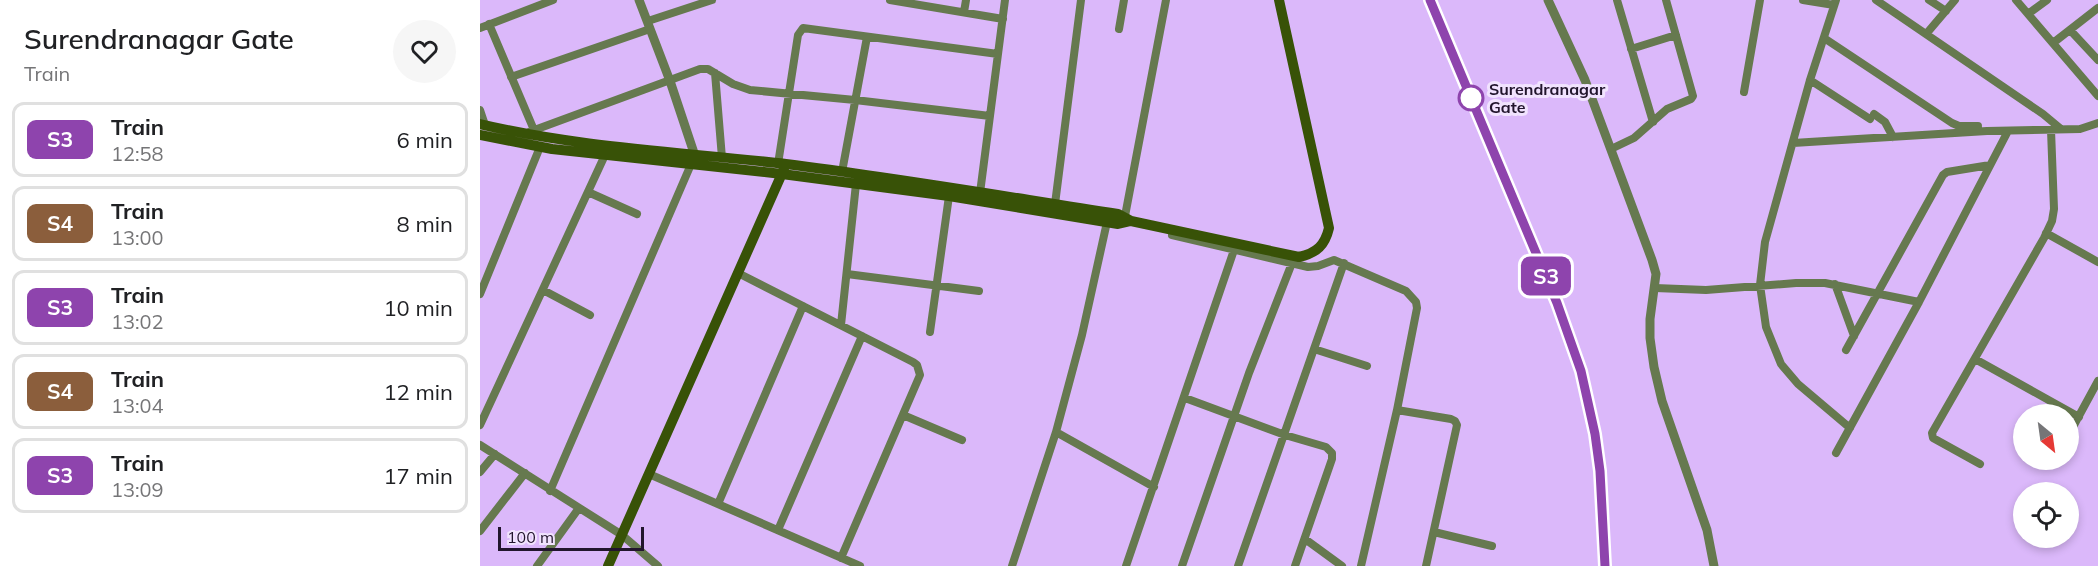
<!DOCTYPE html>
<html lang="en">
<head>
<meta charset="utf-8">
<style>
  body { margin:0; font-family:Mulish,sans-serif; background:#f6f6f6; color:#202124; height:100vh; display:flex; flex-direction:column; font-size:22px; white-space:nowrap }
  * { box-sizing:border-box; margin:0 }
  p { font-size:20px; color:#757577 }
  .icon { flex:none; width:33px; height:33px; fill:none; stroke:currentColor; stroke-width:2; stroke-linecap:round; stroke-linejoin:round }
  .map { position:relative; flex:1; overflow:hidden }
  .details { display:flex; flex-direction:column; background:#fff; width:480px }
  .details>* { flex:none }
  .badge { padding:0 12px; border-radius:9px; font-size:21px; line-height:39px }
  .needle { width:39px; rotate:151deg }
  .controls { position:absolute; left:1533px; top:404px; display:grid; gap:12px }
  .controls a { display:grid; place-items:center; width:66px; height:66px; border-radius:50%; background:#fff; box-shadow:0 3px 9px #0003; font-size:30px }
  .scale { position:absolute; left:18px; bottom:15px; width:146px; box-sizing:border-box; padding-left:6px; border:3px solid #22152d; border-top:0; font-size:16px; line-height:21px; white-space:nowrap; color:#22152d; -webkit-text-stroke:4px #f1e3fe; paint-order:stroke }
  .map>.badge { position:absolute; translate:-50% -50%; box-shadow:0 0 0 3px #fff }
  .round { display:grid; place-items:center; flex:none; width:63px; height:63px; border-radius:32px; background:#f6f6f6 }
  .head { display:flex; align-items:center; justify-content:space-between; height:102px; padding:0 24px }
  h1 { font-size:28px; font-weight:600; line-height:45px }
  ul { padding:0; list-style:none }
  li { display:flex; align-items:center; gap:18px; height:75px; margin:0 12px 9px; padding:0 12px; border:3px solid #e0e0e0; border-radius:12px }
  li div { flex:1 }
  li b { display:block; font-size:22px }
  li em { font-style:normal }
  li .badge { min-width:66px; font-weight:700; text-align:center }
  main { display:flex; flex:1; min-height:0 }
  .map>svg:first-child { display:block }
</style>
</head>
<body>
<main>
<section class="details">
<div class="head"><div><h1>Surendranagar Gate</h1><p>Train</p></div><a class="round"><svg class="icon" aria-label="heart" viewBox="0 0 24 24"><path d="M12 20l-8-8c-3-5 5-10 8-4 3-6 11-1 8 4z"/></svg></a></div>
<ul>
<li><span class="badge" style="background:#8e44ad;color:#fff">S3</span><div><b>Train</b><p>12:58</p></div><em>6 min</em></li>
<li><span class="badge" style="background:#8b5e3c;color:#fff">S4</span><div><b>Train</b><p>13:00</p></div><em>8 min</em></li>
<li><span class="badge" style="background:#8e44ad;color:#fff">S3</span><div><b>Train</b><p>13:02</p></div><em>10 min</em></li>
<li><span class="badge" style="background:#8b5e3c;color:#fff">S4</span><div><b>Train</b><p>13:04</p></div><em>12 min</em></li>
<li><span class="badge" style="background:#8e44ad;color:#fff">S3</span><div><b>Train</b><p>13:09</p></div><em>17 min</em></li>
</ul>
</section>
<div class="map">
<svg width="1618" height="566" viewBox="0 0 1618 566">
  <rect width="100%" height="100%" fill="#dbb8fa"/>
  <g fill="none" stroke-linecap="round" stroke-linejoin="round">
    <path stroke="#66794f" stroke-width="8" d="M410,0L523,19
      M1137,0L1173,122
      M1323,0L1354,5
      M1356,0L1330,80L1285,242L1280,285L1286,327L1301,364L1318,384L1370,428
      M1396,0L1563,114L1581,129
      M1449,0L1466,11
      M1536,0L1618,96
      M484,12L486,0
      M1548,14L1567,0
      M168,21L232,0
      M9,24L54,130
      M0,28L73,0
      M639,29L644,0
      M1590,30L1618,60
      M1447,33L1475,0
      M1344,38L1472,123L1479,126H1498
      M1573,43L1618,8
      M1151,49L1196,35
      M235,73L242,158
      M31,77L170,29
      M1330,80L1390,119
      M1264,92L1280,0
      M0,110L5,125
      M1394,114L1405,122L1413,137
      M49,132L220,69H228L253,84L270,90L375,100L510,116
      M1313,143L1507,131L1600,129L1618,123
      M1131,149L1154,138L1187,109L1211,99L1213,96L1186,0
      M298,164L318,35L323,28L518,54
      M362,172L387,37
      M108,192L157,214
      M500,193L525,0
      M575,204L601,0
      M645,216L686,0
      M1566,233L1618,262
      M692,235L828,267L838,266L854,260L926,291L936,302L937,308L917,410L881,566
      M258,273L433,362L437,365L440,375L361,558
      M367,274L499,291
      M1355,284L1374,336
      M1175,288L1226,290L1316,283H1345L1439,302
      M63,290L110,315
      M0,294L60,147
      M361,325L376,184
      M450,332L469,196
      M834,349L887,366
      M1366,350L1463,175L1467,172L1510,165
      M1495,359L1599,417
      M705,398L805,435L846,447L852,453V459L815,566
      M917,410L971,419L975,421L977,425L946,566
      M423,415L482,440
      M0,425L125,155
      M576,432L674,487
      M1588,436L1618,381
      M0,445L142,535L178,566
      M1356,453L1439,302L1528,131
      M1500,464L1453,438L1452,433L1564,238L1572,221L1574,209L1571,130
      M0,472L15,454
      M169,474L380,566
      M70,491L212,162
      M238,504L323,306
      M298,530L382,336
      M0,531L45,473
      M954,532L1012,546
      M825,539L862,566
      M57,566L99,508
      M532,566L576,432L602,335L627,222
      M646,566L754,250
      M702,566L769,373L812,263
      M758,566L864,263"/>
    <path stroke="#66794f" stroke-width="9" d="M159,0L190,81L215,156
      M1068,0L1105,80L1172,260L1176,274L1170,319V338L1174,367L1182,401L1227,530L1234,566"/>
    <path stroke="#385207" stroke-width="10" d="M0,124C101,148 203,152 306,164C417,178 528,197 638,214L651,221L819,257C837,253 845,245 849,228L799,0
      M0,135L72,149L302,174L469,196L638,224L651,221
      M128,566L304,169"/>
    <path stroke="#3f2f4e" stroke-width="3" stroke-dasharray="9 4.5" stroke-linecap="butt" d="M950,0L1077,303L1101,371L1115,434L1122,489L1125,566"/>
  </g>
  <g fill="none" stroke-linecap="round" stroke-linejoin="round">
    <g stroke="#fff" stroke-width="14">
      <path id="line" d="M950,0L1077,303L1101,371L1115,434L1120,471L1125,566"/>
    </g>
    <use href="#line" stroke="#8e44ad" stroke-width="9"/>
  </g>
  <circle fill="#fff" stroke="#8e44ad" stroke-width="3" cx="991" cy="98" r="12"/>
  <g text-anchor="middle" dominant-baseline="central" stroke-width="6" stroke-linejoin="round" paint-order="stroke">
    <g font-size="16" font-weight="bold" fill="#22152d" stroke="#f1e3fe" text-anchor="start">
      <text x="1009" y="89">Surendranagar<tspan x="1009" dy="18">Gate</tspan></text>
    </g>
  </g>
</svg>
<div class="controls">
<a><svg class="needle" viewBox="-14 -14 28 28"><path d="M0-13l5 13h-10z" fill="#e53935"/><path d="M0 13l5-13h-10z" fill="#757577"/></svg></a>
<a><svg class="icon" aria-label="locate" viewBox="0 0 24 24"><circle cx="12" cy="12" r="6"/><path d="M12 2v4M12 18v4M2 12h4M18 12h4"/></svg></a>
</div>
<div class="scale">100 m</div>
<b class="badge" style="left:1066px;top:276px;background:#8e44ad;color:#fff">S3</b>
</div>
</main>
</body>
</html>
